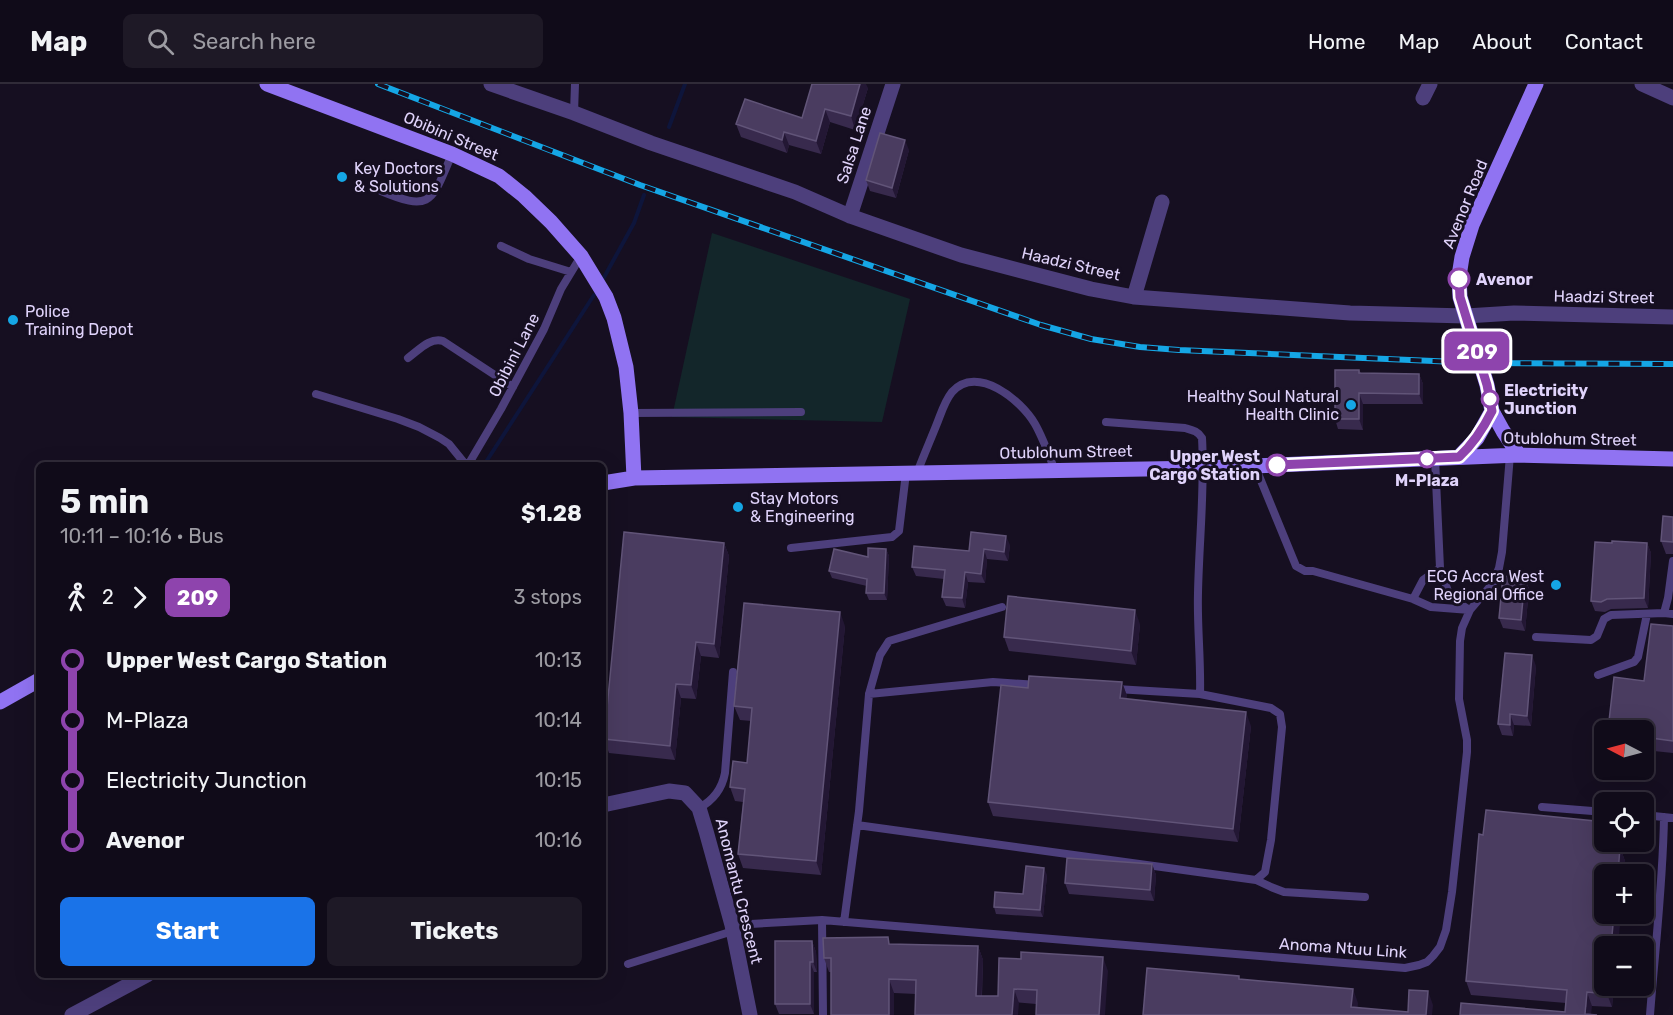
<!DOCTYPE html>
<html lang="en">
<head>
<meta charset="utf-8">
<style>
  body { margin:0; font-family:Rubik,sans-serif; background:#1e1926; color:#f1f3f6; height:100vh; display:flex; flex-direction:column; font-size:22px; white-space:nowrap }
  * { box-sizing:border-box; margin:0 }
  p { font-size:20px; color:#9c9ba2 }
  .icon { flex:none; width:33px; height:33px; fill:none; stroke:currentColor; stroke-width:2; stroke-linecap:round; stroke-linejoin:round }
  .map { position:relative; flex:1; overflow:hidden }
  .panel { position:absolute; left:36px; top:378px; width:570px; height:516px; display:flex; flex-direction:column; background:#100b19; border-radius:9px; box-shadow:0 6px 24px #0002,0 0 0 2px #302b38 }
  .panel>* { flex:none }
  .badge { padding:0 12px; border-radius:9px; font-size:21px; line-height:39px }
  .needle { width:39px; rotate:276deg }
  .controls { position:absolute; left:1594px; top:636px; display:grid; gap:12px }
  .controls a { display:grid; place-items:center; width:60px; height:60px; border-radius:9px; background:#100b19; box-shadow:0 6px 24px #0002,0 0 0 2px #302b38; font-size:30px }
  .map>.badge { position:absolute; translate:-50% -50%; box-shadow:0 0 0 3px #fff }
  .legs { display:flex; align-items:center; gap:9px; height:66px; padding:0 24px; font-size:20px }
  .legs p { margin-inline-start:auto }
  .summary { display:flex; align-items:center; justify-content:space-between; height:102px; padding:0 24px }
  h1 { font-size:33px; font-weight:700; line-height:45px }
  .cta { display:flex; gap:12px; margin-top:auto; padding:12px 24px }
  .cta a { flex:1; height:69px; border-radius:9px; background:#1a73e8; color:#fff; font-size:24px; font-weight:700; line-height:69px; text-align:center }
  .cta a+a { background:#1e1926; color:#f1f3f6 }
  ul { padding:0 24px; list-style:none }
  li { display:flex; align-items:center; gap:21px; height:60px; font-size:22px }
  li i { display:grid; place-items:center; width:9px; height:100%; margin:0 8px; background:currentColor }
  li i::after { content:''; width:15px; height:15px; margin:-8px; border:4px solid; border-radius:50%; background:#100b19 }
  li p { margin-inline-start:auto }
  li:first-child i { background:linear-gradient(#0000 50%,currentColor 0) }
  li:last-child i { background:linear-gradient(currentColor 50%,#0000 0) }
  header { display:flex; align-items:center; gap:36px; box-sizing:border-box; height:84px; padding:0 30px; background:#100b19; border-bottom:2px solid #302b38 }
  header strong { font-size:28px }
  nav { display:flex; gap:33px; margin-inline-start:auto; font-size:21px }
  .search { width:420px; height:54px; background:#1e1926; display:flex; align-items:center; gap:15px; box-sizing:border-box; padding:0 21px; border-radius:9px; color:#9c9ba2; font-size:22px }
  .map>svg:first-child { display:block }
</style>
</head>
<body>
<header>
<strong>Map</strong>
<div class="search"><svg class="icon" aria-label="search" viewBox="0 0 24 24"><circle cx="10" cy="10" r="6"/><path d="M15 15l6 6"/></svg>Search here</div>
<nav><a>Home</a><a>Map</a><a>About</a><a>Contact</a></nav>
</header>
<div class="map">
<svg width="1673" height="931" viewBox="0 0 1673 931">
  <rect width="100%" height="100%" fill="#160f21"/>
  <path fill="#13262a" d="M712,149L910,215L882,338L672,333Z"/>
  <g fill="none" stroke-linecap="round" stroke-linejoin="round">
    <path stroke="#0e153b" stroke-width="4" d="M669,43L685,0
      M602,197L634,139L644,111
      M484,381L594,211"/>
    <path stroke="#4d3f7c" stroke-width="8" d="M574,29L575,0
      M381,107C433,129 432,116 452,70
      M501,162L529,175L571,188
      M408,274C419,266 430,253 443,257L513,303
      M316,310L398,335L419,343L440,354L449,360L466,381
      M631,329L801,328
      M468,381L501,325L544,245L561,205L581,172
      M1255,382L1296,482L1305,487H1313L1413,515L1423,496L1440,484L1435,374
      M917,389C923,373 930,357 936,342C941,330 944,318 952,308C977,280 1021,316 1035,340C1043,354 1049,371 1055,387
      M791,464L892,453L899,447L906,389
      M1440,484L1450,513L1468,525
      M1413,515L1431,523L1470,526
      M1664,529L1673,530
      M1536,553L1591,556L1597,552L1604,535L1611,531L1664,529L1668,514L1673,477
      M1598,591L1634,578L1638,573L1647,530
      M1116,605L1200,610
      M869,610L993,598L1038,601
      M1542,723L1605,728
      M699,724C714,716 722,705 725,689L733,588
      M1644,731L1673,734
      M857,741L1256,796L1265,788L1271,756L1282,643L1280,630L1271,624L1200,610C1201,576 1197,543 1198,509C1199,457 1205,405 1202,354C1198,347 1192,346 1185,344L1106,338
      M1256,796L1271,803L1284,808L1365,813
      M822,836L823,931
      M844,838L859,727L869,610L880,571L889,557L1002,523
      M732,841L822,836L1405,884L1419,881L1427,878L1433,872L1440,863L1446,846L1452,808L1467,668V656L1459,615L1460,557L1462,544L1470,526L1493,499L1499,484L1502,468L1510,371
      M628,880L733,847
      M1650,931C1655,865 1663,799 1664,733"/>
    <path stroke="#4d3f7c" stroke-width="15" d="M491,0L574,29L651,59L795,108L850,132L961,171L1091,205L1134,213L1350,229L1466,232L1514,229L1673,233
      M1642,0L1673,14
      M1423,14L1430,0
      M850,132L893,0
      M1134,213L1162,118
      M603,721L669,707L685,709L699,724L706,747L732,841L750,931
      M72,931L147,891"/>
    <path stroke="#9073f2" stroke-width="15" d="M267,0L452,70L499,92L524,112L551,138L581,172L606,213L614,234L626,283L631,329L634,394
      M1519,371L1503,347L1492,327L1487,301L1460,213L1459,192L1462,173L1472,141L1536,0
      M1459,373L1477,354L1492,327
      M603,399L634,394L1203,384L1519,371L1673,375
      M0,618L39,596"/>
    <g stroke="#15a6e5" stroke-width="6">
      <path id="rail" d="M378,0L640,101L1041,241L1091,255L1140,263L1179,266L1480,279L1673,280"/>
    </g>
    <use href="#rail" stroke="#160f21" stroke-width="4" stroke-dasharray="11" stroke-linecap="butt"/>
  </g>
  <path fill="#382a4d" d="M868,4L855,46L830,38L821,70L789,61L787,69L741,53L736,40L802,34Z
    M909,66L896,114L870,107L866,96Z
    M1359,286L1361,289L1419,290L1423,300V320H1363V346L1338,345L1335,335Z
    M1673,433V470H1666L1661,457Z
    M724,459L729,472L719,574L701,572L696,615L681,614L675,676L609,669L604,655Z
    M1612,459H1647L1651,469L1648,524L1611,525L1605,528L1595,527L1591,517Z
    M1010,461L1008,477L987,475L985,499L968,498L965,524L946,522L942,513L944,495L916,492L912,483L969,467Z
    M886,465L889,472L887,516H869L866,509L867,502L832,494L829,487Z
    M1525,494L1529,505L1525,547L1503,544L1499,534Z
    M1140,540L1136,581L1009,567L1004,553Z
    M845,542L821,791L743,784L738,770L743,718L735,717L730,703L747,679L751,637L740,636L734,622Z
    M1673,542V669L1644,666V646H1612L1609,637L1644,597Z
    M1536,582L1531,642L1514,641L1513,652L1502,651L1498,640Z
    M1122,598L1127,612L1126,615L1251,642L1238,758L993,732L988,718L1028,604Z
    M1610,762L1620,763L1625,777L1612,923L1592,922L1565,928L1566,919L1471,911L1466,897Z
    M1152,780L1156,791L1154,817L1069,810L1065,799Z
    M1047,791L1043,833L996,830L994,823L1023,810Z
    M812,857L816,868L817,888H814V930H779L775,920Z
    M891,860L978,862L983,876L982,912H998L999,874L1108,887L1036,920L916,910L894,909L831,888H829L824,874Z"/>
  <path fill="#231734" d="M860,0H866L868,4L855,46L851,32Z
    M825,25L830,38L821,70L816,57Z
    M784,48L789,61L787,69L782,56Z
    M905,56L909,66L896,114L892,104Z
    M1419,290L1423,300V320L1419,310Z
    M1359,309L1363,320V346L1359,335Z
    M1006,452L1010,461L1008,477L1004,468Z
    M724,459L729,472L719,574L714,560Z
    M1647,459L1651,469L1648,524L1644,514Z
    M886,465L889,472L887,516L884,509Z
    M984,465L987,475L985,499L981,490Z
    M965,488L968,498L965,524L962,514Z
    M1525,494L1529,505L1525,547L1521,536Z
    M1135,526L1140,540L1136,581L1131,567Z
    M840,528L845,542L821,791L816,777Z
    M696,558L701,572L696,615L691,601Z
    M1532,571L1536,582L1531,642L1527,632Z
    M1122,598L1127,612L1125,628L1120,614Z
    M676,600L681,614L675,676L670,662Z
    M1246,628L1251,642L1238,758L1233,745Z
    M1510,630L1514,641L1513,652L1510,641Z
    M1605,749V758H1611L1609,775L1604,761Z
    M1620,763L1625,777L1624,790H1618Z
    M1152,780L1156,791L1154,817L1150,806Z
    M1044,784L1047,791L1043,833L1040,826Z
    M1614,830H1621L1618,862H1611Z
    M812,857L816,868L817,888L813,878Z
    M978,862L983,876L981,925L976,912Z
    M1103,873L1108,887L1105,931H1099Z
    M810,878L814,888V930L810,920Z
    M889,895L894,909V931H889Z
    M1608,902H1614L1612,923L1607,910Z
    M1014,905L1019,919L1018,931H1012Z
    M1353,905L1358,919L1357,931L1351,923Z
    M1428,907L1433,921L1432,931H1426Z
    M1587,908L1592,922L1591,931H1586Z"/>
  <path fill="#4a3c60" stroke="#615478" stroke-width="1.5" d="M812,0H860L851,32L825,25L816,57L784,48L782,56L736,40L745,15L802,34Z
    M880,49L905,56L892,104L866,96Z
    M1335,286H1359V289L1419,290V310L1359,309V335H1335Z
    M1663,432L1673,433V458L1661,457Z
    M624,448L724,459L714,560L696,558L691,601L676,600L670,662L604,655Z
    M971,448L1006,452L1004,468L984,465L981,490L965,488L962,514L942,513L945,486L912,483L914,462L969,467Z
    M1612,457L1647,459L1644,514L1607,515L1601,518L1591,517L1595,458L1612,459Z
    M868,464L886,465L884,509H866L867,495L829,487L834,465L868,473Z
    M1503,492L1525,494L1521,536L1499,534Z
    M1008,512L1135,526L1131,567L1004,553Z
    M744,519L840,528L816,777L738,770L745,705L730,703L733,677L747,679L752,624L734,622Z
    M1651,540L1673,542V657L1644,653V646H1639V640L1609,637L1614,593L1644,597Z
    M1505,569L1532,571L1527,632L1510,630V641L1498,640Z
    M1029,592L1122,598L1120,614L1246,628L1233,745L988,718L1001,601L1028,604Z
    M1486,726L1605,738L1604,761L1620,763L1618,790H1605V830H1614L1611,862H1605V902H1608L1607,910L1587,908L1585,930L1597,931H1460L1461,919L1565,928L1567,906L1466,897L1479,750L1483,751Z
    M1067,774L1152,780L1150,806L1065,799Z
    M1026,782L1044,784L1040,826L994,823L995,808L1023,810Z
    M888,853L889,860L978,862L976,912H998L999,874L1021,875V868L1103,873L1099,931H1036L1037,906L1014,905L1012,931H915L916,896L889,895V931H831V874H824L823,854Z
    M775,857H812L813,878H810V920H775Z
    M1147,884L1239,892V895L1353,905L1351,923L1408,928L1409,906L1428,907L1426,931H1143Z"/>
  <g fill="none" stroke-linecap="round" stroke-linejoin="round">
    <g stroke="#fff" stroke-width="14">
      <path id="line-1" d="M1277,381L1459,373C1473,360 1483,345 1492,327L1487,301L1460,213L1459,195"/>
    </g>
    <use href="#line-1" stroke="#8e44ad" stroke-width="9"/>
  </g>
  <g fill="#15a6e5" stroke="#160f21" stroke-width="2">
    <circle cx="342" cy="93" r="6"/>
    <circle cx="13" cy="236" r="6"/>
    <circle cx="1351" cy="321" r="6"/>
    <circle cx="738" cy="423" r="6"/>
    <circle cx="1556" cy="501" r="6"/>
  </g>
  <g fill="#fff" stroke="#8e44ad" stroke-width="3">
    <circle cx="1459" cy="195" r="10"/>
    <circle cx="1490" cy="315" r="8"/>
    <circle cx="1427" cy="375" r="8"/>
    <circle cx="1277" cy="381" r="10"/>
  </g>
  <g text-anchor="middle" dominant-baseline="central" stroke-width="6" stroke-linejoin="round" paint-order="stroke">
    <g font-size="16" fill="#e0d3fb" stroke="#160f21">
      <text transform="translate(451 52) rotate(23)">Obibini Street</text>
      <text transform="translate(854 61) rotate(-72)">Salsa Lane</text>
      <text transform="translate(1465 120) rotate(-68)">Avenor Road</text>
      <text transform="translate(1071 180) rotate(13)">Haadzi Street</text>
      <text transform="translate(1604 213) rotate(1)">Haadzi Street</text>
      <text transform="translate(514 271) rotate(-63)">Obibini Lane</text>
      <text transform="translate(1570 355) rotate(1)">Otublohum Street</text>
      <text transform="translate(1066 368) rotate(-1)">Otublohum Street</text>
      <text transform="translate(739 807) rotate(76)">Anomantu Crescent</text>
      <text transform="translate(1343 864) rotate(4)">Anoma Ntuu Link</text>
    </g>
    <g font-size="16" fill="#e0d3fb" stroke="#160f21" text-anchor="start">
      <text x="354" y="84">Key Doctors<tspan x="354" dy="18">&amp; Solutions</tspan></text>
      <text x="25" y="227">Police<tspan x="25" dy="18">Training Depot</tspan></text>
      <text x="1339" y="312" text-anchor="end">Healthy Soul Natural<tspan x="1339" dy="18">Health Clinic</tspan></text>
      <text x="750" y="414">Stay Motors<tspan x="750" dy="18">&amp; Engineering</tspan></text>
      <text x="1544" y="492" text-anchor="end">ECG Accra West<tspan x="1544" dy="18">Regional Office</tspan></text>
    </g>
    <g font-size="16" font-weight="bold" fill="#e0d3fb" stroke="#160f21" text-anchor="start">
      <text x="1476" y="195">Avenor</text>
      <text x="1504" y="306">Electricity<tspan x="1504" dy="18">Junction</tspan></text>
      <text x="1260" y="372" text-anchor="end">Upper West<tspan x="1260" dy="18">Cargo Station</tspan></text>
      <text x="1427" y="396" text-anchor="middle">M-Plaza</text>
    </g>
  </g>
</svg>
<div class="controls">
<a><svg class="needle" viewBox="-14 -14 28 28"><path d="M0-13l5 13h-10z" fill="#e53935"/><path d="M0 13l5-13h-10z" fill="#9c9ba2"/></svg></a>
<a><svg class="icon" aria-label="locate" viewBox="0 0 24 24"><circle cx="12" cy="12" r="6"/><path d="M12 2v4M12 18v4M2 12h4M18 12h4"/></svg></a>
<a>+</a>
<a>−</a>
</div>
<b class="badge" style="left:1477px;top:267px;background:#8e44ad;color:#fff">209</b>
<section class="panel">
<div class="summary"><div><h1>5 min</h1><p>10:11 – 10:16 · Bus</p></div><b>$1.28</b></div>
<div class="legs"><svg class="icon" aria-label="walk" viewBox="0 0 24 24"><circle cx="13" cy="4" r="2"/><path d="M13 8l-2 6 4 7M11 14l-3 7M7 12l3-4h3l4 4"/></svg>2<svg class="icon" aria-label="forward" viewBox="0 0 24 24"><path d="M9 5l7 7-7 7"/></svg><b class="badge" style="background:#8e44ad;color:#fff">209</b><p>3 stops</p></div>
<ul>
<li><i style="color:#8e44ad"></i><b>Upper West Cargo Station</b><p>10:13</p></li>
<li><i style="color:#8e44ad"></i><span>M-Plaza</span><p>10:14</p></li>
<li><i style="color:#8e44ad"></i><span>Electricity Junction</span><p>10:15</p></li>
<li><i style="color:#8e44ad"></i><b>Avenor</b><p>10:16</p></li>
</ul>
<div class="cta"><a>Start</a><a>Tickets</a></div>
</section>
</div>
</body>
</html>
